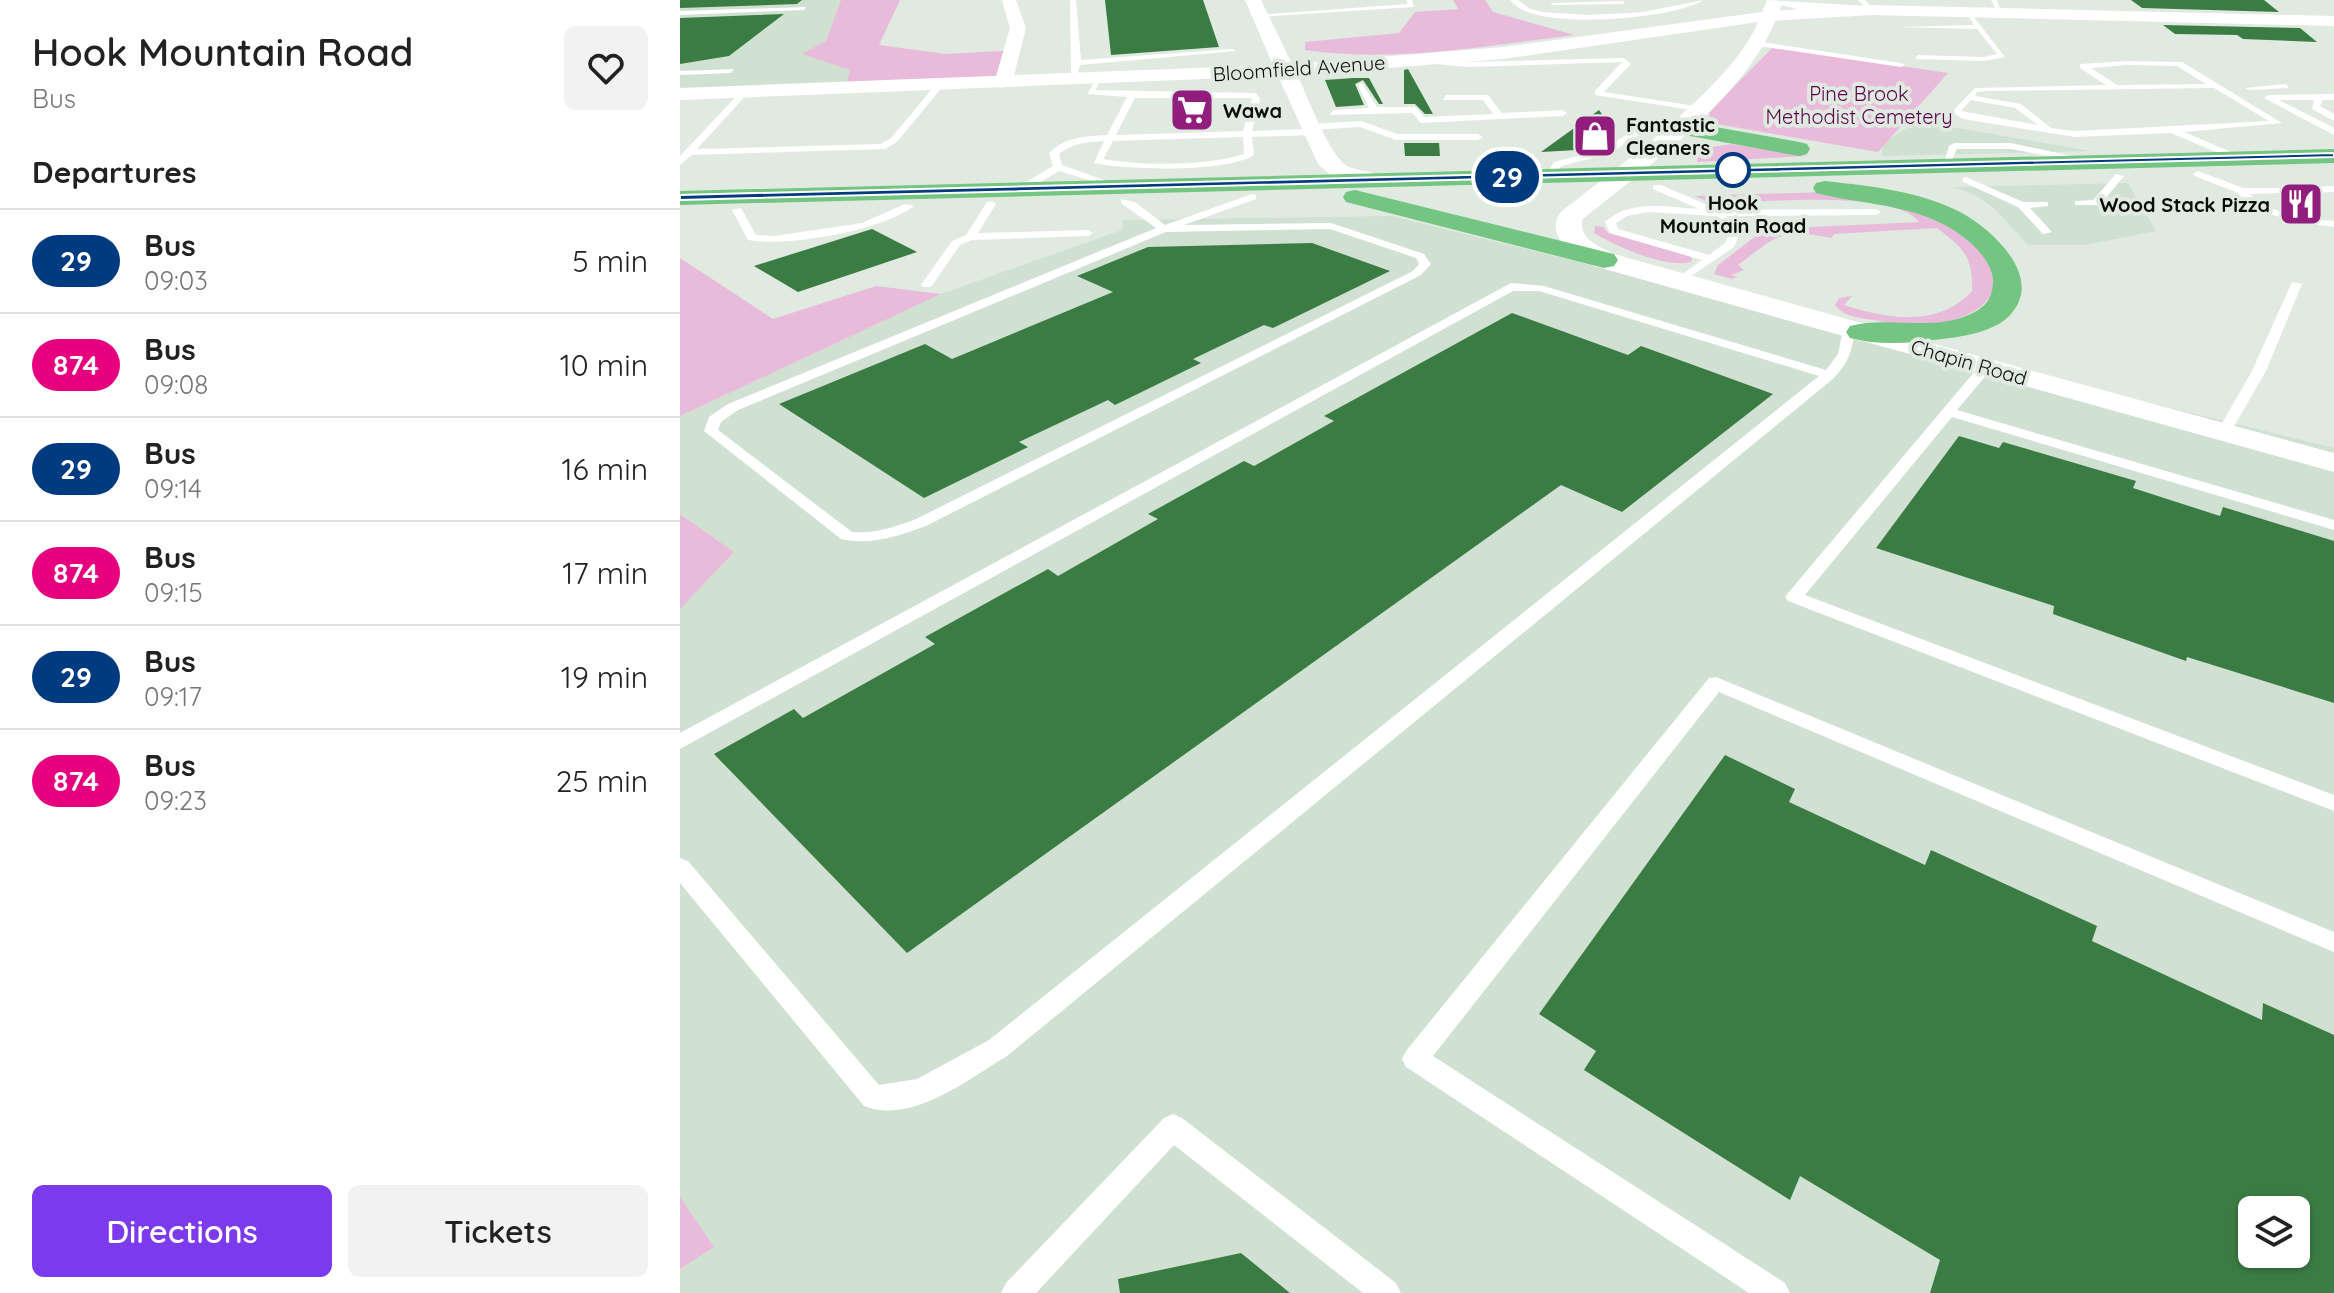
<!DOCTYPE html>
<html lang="en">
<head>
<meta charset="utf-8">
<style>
  body { margin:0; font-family:Quicksand,sans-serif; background:#f2f2f2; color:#222; height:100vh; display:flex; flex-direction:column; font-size:30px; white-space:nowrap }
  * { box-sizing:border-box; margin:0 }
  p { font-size:26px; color:#767676 }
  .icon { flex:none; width:44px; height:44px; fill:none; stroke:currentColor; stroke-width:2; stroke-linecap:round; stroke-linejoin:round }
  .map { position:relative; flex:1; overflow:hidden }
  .drawer { display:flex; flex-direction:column; background:#fff; width:680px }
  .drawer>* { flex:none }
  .badge { padding:0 16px; border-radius:26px; font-size:28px; line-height:52px }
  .buttons { position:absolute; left:1558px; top:1196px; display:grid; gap:16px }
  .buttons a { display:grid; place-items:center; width:72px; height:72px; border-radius:12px; background:#fff; box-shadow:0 2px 6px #0004; font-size:40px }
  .map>.badge { position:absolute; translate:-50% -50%; box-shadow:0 0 0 4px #fff }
  h2 { padding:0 32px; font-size:30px; line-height:72px }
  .round { display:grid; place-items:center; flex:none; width:84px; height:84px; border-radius:12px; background:#f2f2f2 }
  .headline { display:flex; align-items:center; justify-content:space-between; height:136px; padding:0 32px }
  h1 { font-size:38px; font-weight:600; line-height:60px }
  .button { display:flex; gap:16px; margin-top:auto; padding:16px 32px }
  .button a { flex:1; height:92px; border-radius:12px; background:#7c3aed; color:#fff; font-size:32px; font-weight:600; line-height:92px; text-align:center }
  .button a+a { background:#f2f2f2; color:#222 }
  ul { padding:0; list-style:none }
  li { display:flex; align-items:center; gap:24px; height:104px; padding:0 32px; border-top:2px solid #e0e0e0 }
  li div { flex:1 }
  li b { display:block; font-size:30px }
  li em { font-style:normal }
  li .badge { min-width:88px; font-weight:700; text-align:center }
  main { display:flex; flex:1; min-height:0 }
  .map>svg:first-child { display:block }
</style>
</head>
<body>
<main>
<section class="drawer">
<div class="headline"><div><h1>Hook Mountain Road</h1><p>Bus</p></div><a class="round"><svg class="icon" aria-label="heart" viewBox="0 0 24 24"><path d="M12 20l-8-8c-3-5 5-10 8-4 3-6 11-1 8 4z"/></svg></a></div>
<h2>Departures</h2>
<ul>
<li><span class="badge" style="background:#003b80;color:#fff">29</span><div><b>Bus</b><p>09:03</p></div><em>5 min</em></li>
<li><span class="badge" style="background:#e6007e;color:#fff">874</span><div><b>Bus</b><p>09:08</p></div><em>10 min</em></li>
<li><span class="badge" style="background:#003b80;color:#fff">29</span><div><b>Bus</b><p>09:14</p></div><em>16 min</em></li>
<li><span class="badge" style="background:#e6007e;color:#fff">874</span><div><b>Bus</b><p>09:15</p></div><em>17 min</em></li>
<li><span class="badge" style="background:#003b80;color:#fff">29</span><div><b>Bus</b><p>09:17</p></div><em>19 min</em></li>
<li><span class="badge" style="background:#e6007e;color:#fff">874</span><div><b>Bus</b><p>09:23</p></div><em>25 min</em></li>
</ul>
<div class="button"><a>Directions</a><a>Tickets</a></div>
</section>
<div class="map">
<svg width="1654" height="1293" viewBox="0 0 1654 1293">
  <rect width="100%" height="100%" fill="#e0eae0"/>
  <path fill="#d0e0d1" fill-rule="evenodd" d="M0,0H161L146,41L170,70L165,89L0,94Z
    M1238,121L1410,151L1202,156L1203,143Z
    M1448,183L1476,231L1405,245H1348L1315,209L1293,194L1273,187Z
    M712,216L1654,448V1293H0V1269L34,1247L0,1197V609L54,552L0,514V416L261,294L442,230L443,220ZM1572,1210H1616V1254H1572Z"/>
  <path fill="#e8bbdb" d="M161,0H220L199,45L266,54L339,50L327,83L165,89L170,70L122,54L146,41Z
    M773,0H805L813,12L894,35C806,46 713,63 625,50V42L719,33L735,12L778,9Z
    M1093,47L1268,73L1198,152L1031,123L1029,112Z
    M1051,144L1128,156L1017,162L1018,155L1032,147Z
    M1145,192C1191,199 1235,203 1274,229C1317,257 1335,302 1273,320C1248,328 1219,325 1194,320C1180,318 1164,317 1155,305L1159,298L1172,296L1164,305C1208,319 1258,328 1292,291C1293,256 1284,249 1257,228L1154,234L1151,238C1100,227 1097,236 1058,265L1064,270L1051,275L1057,277L1052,279L1034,274L1038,265L1085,229L1239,222C1215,190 1093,202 1052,202L1054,210H1050L1014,196Z
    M915,226L923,227L928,233L1009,256L1012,258L1011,262C987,269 935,246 914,233Z
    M0,258L93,319L196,286L261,294L0,416Z
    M0,514L54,552L0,609Z
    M0,1197L34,1247L0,1269Z"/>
  <path fill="#3b7c45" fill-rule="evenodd" d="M0,0H122L117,4L0,8Z
    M425,0H523L539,47L431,55Z
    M1451,0H1584L1599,12L1462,8Z
    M104,14L49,56L0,64V18Z
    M1483,25L1620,28L1637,42L1563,39L1557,35L1495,34Z
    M728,69L753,114H745L735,104H724V70Z
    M674,78H689L703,104H699L683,80L675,84L684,105L656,107L645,80Z
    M919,110L935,133L915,149L861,152Z
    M724,143H759L760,156H725Z
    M192,229L237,252L118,292L74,266Z
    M632,243L710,271L593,328L584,325L513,359L521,363L435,405L428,400L339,442L348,447L244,498L99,404L245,344L272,359L433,292L397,276L468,247Z
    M832,313L948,355L961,346L1093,394L942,512L881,485L227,953L34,754L114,709L123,718L255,644L245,637L368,569L378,576L478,519L468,514L564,461L574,466L654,421L644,416Z
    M1279,436L1319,448L1323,442L1456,481L1453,488L1540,516L1543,507L1654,541V703L1507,657L1506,661L1373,614L1374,606L1196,548Z
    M1045,755L1115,789L1109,802L1245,865L1251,850L1417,926L1412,941L1582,1020L1583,1003L1654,1035V1293H1250L1260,1260L1120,1176L1110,1200L904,1070L916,1051L859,1014ZM1572,1210H1616V1254H1572Z
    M561,1253L610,1293H440L438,1279Z"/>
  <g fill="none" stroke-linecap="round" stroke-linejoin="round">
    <path fill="#fff" fill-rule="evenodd" d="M390,0H396L401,60L552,49L556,51L400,65L397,76H391Z
      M726,0H732L734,7L580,17L576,15L728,4Z
      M830,0H838L850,9L863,12L909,15L963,12L1024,0C992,19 880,27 845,11C839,9 834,4 830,0Z
      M1178,0H1185L1194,10L1189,11Z
      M1311,0H1317L1322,14H1318Z
      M943,1L945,4L870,5L873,3Z
      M126,7L124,10L0,15V11Z
      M1286,12H1290L1325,57L1304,61L1235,59L1238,55L1304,57L1317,54L1297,29L1217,27L1294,25Z
      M1075,41L1221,63L1225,65L1221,67L1072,45Z
      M944,58L951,64L924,92L1015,106L1018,111L915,95V91L942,62L789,67L734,62L738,60L789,62Z
      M1447,61L1502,62L1602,123L1504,132L1558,155L1560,157L1555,160L1491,133L1395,137L1283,119L1272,112L1295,88L1426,85L1400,68V64ZM1447,65L1497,66L1526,84L1437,85L1411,68ZM1534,88L1589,121L1395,131L1371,128L1341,104L1295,96L1297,92L1308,91ZM1291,100L1335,108L1358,125L1281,111Z
      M54,69L51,73L0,75V71Z
      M417,78L421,80L415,90L576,93L580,99L572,131L629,129L626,127L630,124L681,121L717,134H798L803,137L798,140H716L680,127L633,130L637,132L632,135L572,137L574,155C546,173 447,170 414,163L424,141C407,142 393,143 379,154L382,165L438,185V189L379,171L346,191H338V187L373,166L369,153C385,137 406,136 427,135L447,97L407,94ZM455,98H571L572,99L563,131L436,135ZM563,137L564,154C528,166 461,166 423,159L433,141Z
      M257,83L264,85L217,142L205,149L12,155L0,165V156L62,90L69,92L17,149L200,144L211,138Z
      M682,83L697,107H735L744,117L813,114L803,100H763L766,95H808L822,113L883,110L887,113L883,116L741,123L732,113L650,115L653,110L689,108L678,85Z
      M1606,84L1609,88L1569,90L1565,88Z
      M1654,94V100H1643L1640,106L1654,114V121L1632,109L1634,100H1599L1654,128V135L1584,98L1588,95Z
      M965,123L1000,127L996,130L970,128L929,154L881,166L874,178L866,176L874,162L922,150Z
      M1274,143H1331L1410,160L1405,163L1331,149H1277L1269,166H1263L1269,146Z
      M1518,171L1563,188H1604L1605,190L1600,193L1570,194C1591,214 1626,219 1654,221V227L1618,222L1586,213L1565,201L1558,193L1515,176L1513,174Z
      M1436,174L1444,176L1420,205H1395V201L1413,200Z
      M1286,177L1343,202H1368V206L1350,208L1372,232L1363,234L1338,207L1283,182V178Z
      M973,185H981L1039,210L1196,209L1201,212L1196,215L1046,216L1061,231L1054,247L1001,283L997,282V278L1022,260L930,233L925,222C950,199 987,207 1019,209L973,189ZM968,212L1034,216L1050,232L1045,243L1029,255L938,229L936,223L947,216Z
      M1654,186V192L1624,193L1619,190L1624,187Z
      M572,194L576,195V199L504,225L651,223L744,254L751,264L741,275L246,526C218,536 190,546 161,539L24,431L29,417L48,404L476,228L441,203V199L455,202L485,225ZM650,229L736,258L739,264L733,271L234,520C214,527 194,534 172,532L38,430L41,422L58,410L486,232Z
      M311,201L316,204L298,233L408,230L413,233L408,236L292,240L280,245L251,287H243L241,285L272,241L286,235L307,202Z
      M225,204L234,206C202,231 108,247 68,240L52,210L61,208L76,235L94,236L182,223Z
      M1612,282L1622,284L1586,371L1549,435H1539L1537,432L1572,371Z
      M831,283L864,286L1146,370L1158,354L1164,325L1174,328C1174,349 1168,363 1154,378L327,1056C288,1079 232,1125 184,1106L0,883V858L8,861L199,1085L237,1079L309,1040L1139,376L859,291H833L0,749V733Z
      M1306,363L1313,367L1277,410L1654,520V530L1272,417L1125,595L1654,795V811L1108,601L1105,597L1108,593L1301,364Z
      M1036,677L1654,932V952L1039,692L753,1056L1105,1283L1110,1293H1069L726,1067L722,1059L726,1051L1029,678Z
      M493,1114L502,1118L716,1283L721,1293H683L494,1145L356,1293H321L326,1283L484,1118Z"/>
    <path fill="#fff" fill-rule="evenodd" d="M322,0H336L346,28L332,83L323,88L314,83L330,28Z
      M1181,324L1654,453V472L1172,338L1168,332L1172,326Z"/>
    <path fill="#fff" fill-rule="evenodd" d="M1191,5L1654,16V26L1191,15L1091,21L1082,16L1091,11Z"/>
    <path fill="#fff" fill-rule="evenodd" d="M565,0H581L612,64L823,47L1082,12L1087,0L1189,6L1191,10C1175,24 1122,11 1102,5C1071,95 974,161 902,220C900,240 918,246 934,254L1192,326L1196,332L1192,338L1181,341L914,266C895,255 863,237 881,212C935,169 1053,85 1078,22L823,59L617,75C628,96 648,154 667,166C678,172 694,169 702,180L699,185L690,187L651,176L638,164L598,76L0,100V88L593,65Z"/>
    <path fill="#74c482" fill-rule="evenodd" d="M996,120L1119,142L1127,144L1130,149L1127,154L1119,156L988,132L985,127L988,122Z
      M1654,149V163L0,205V191Z
      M1145,181C1191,186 1240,191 1282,213C1316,232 1368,282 1326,319C1310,332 1282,337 1262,339C1232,343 1199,346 1170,338L1166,332L1170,326C1207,316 1249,331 1286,316C1304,309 1313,300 1313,280C1312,266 1302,254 1292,244C1246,203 1192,207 1136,193L1133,188L1136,183Z
      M675,190L934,254L938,260L934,266L924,268L666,202L663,197L666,192Z"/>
  </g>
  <path fill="#003b80" stroke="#fff" stroke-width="2" d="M1654,153V157L0,200V195Z"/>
  <defs>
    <g id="supermarket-square" transform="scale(2.3)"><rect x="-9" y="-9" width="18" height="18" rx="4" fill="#911d7c" stroke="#e0eae0"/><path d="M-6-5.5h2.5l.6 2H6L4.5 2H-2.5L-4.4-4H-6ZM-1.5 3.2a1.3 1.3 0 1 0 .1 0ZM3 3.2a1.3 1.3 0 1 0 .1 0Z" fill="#fff"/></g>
    <g id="shop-square" transform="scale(2.3)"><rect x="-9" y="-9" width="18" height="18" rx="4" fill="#911d7c" stroke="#e0eae0"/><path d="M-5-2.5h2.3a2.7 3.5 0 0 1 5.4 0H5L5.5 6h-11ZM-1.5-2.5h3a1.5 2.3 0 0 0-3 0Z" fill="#fff"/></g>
    <g id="restaurant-square" transform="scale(2.3)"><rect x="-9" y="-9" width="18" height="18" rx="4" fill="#911d7c" stroke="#e0eae0"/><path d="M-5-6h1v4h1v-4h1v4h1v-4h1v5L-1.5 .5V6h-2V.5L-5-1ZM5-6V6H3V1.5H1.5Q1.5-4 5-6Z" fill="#fff"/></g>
  </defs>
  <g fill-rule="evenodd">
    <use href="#supermarket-square" x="512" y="110"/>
    <use href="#shop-square" x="915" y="136"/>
    <use href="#restaurant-square" x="1621" y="204"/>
  </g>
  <circle fill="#fff" stroke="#003b80" stroke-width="4" cx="1053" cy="170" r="16"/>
  <g text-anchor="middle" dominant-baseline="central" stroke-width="8" stroke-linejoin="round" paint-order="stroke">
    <g font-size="20" fill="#0a0d0a" stroke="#e0eae0">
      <text transform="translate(619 68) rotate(-4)">Bloomfield Avenue</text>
      <text transform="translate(1289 362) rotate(16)">Chapin Road</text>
    </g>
    <g font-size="20" fill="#59004a" stroke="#e0eae0">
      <text x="1179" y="93">Pine Brook<tspan x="1179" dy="23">Methodist Cemetery</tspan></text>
    </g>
    <g font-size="20" font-weight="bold" fill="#0a0d0a" stroke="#e0eae0" text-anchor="start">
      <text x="543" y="110">Wawa</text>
      <text x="946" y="124">Fantastic<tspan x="946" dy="23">Cleaners</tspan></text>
      <text x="1590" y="204" text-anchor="end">Wood Stack Pizza</text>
    </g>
    <g font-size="20" font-weight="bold" fill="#0a0d0a" stroke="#e0eae0">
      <text x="1053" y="202">Hook<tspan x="1053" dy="23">Mountain Road</tspan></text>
    </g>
  </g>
</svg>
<div class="buttons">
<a><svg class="icon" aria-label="layers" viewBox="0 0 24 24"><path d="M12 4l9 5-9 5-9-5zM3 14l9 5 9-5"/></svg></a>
</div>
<b class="badge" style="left:827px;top:177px;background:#003b80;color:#fff">29</b>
</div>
</main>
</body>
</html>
